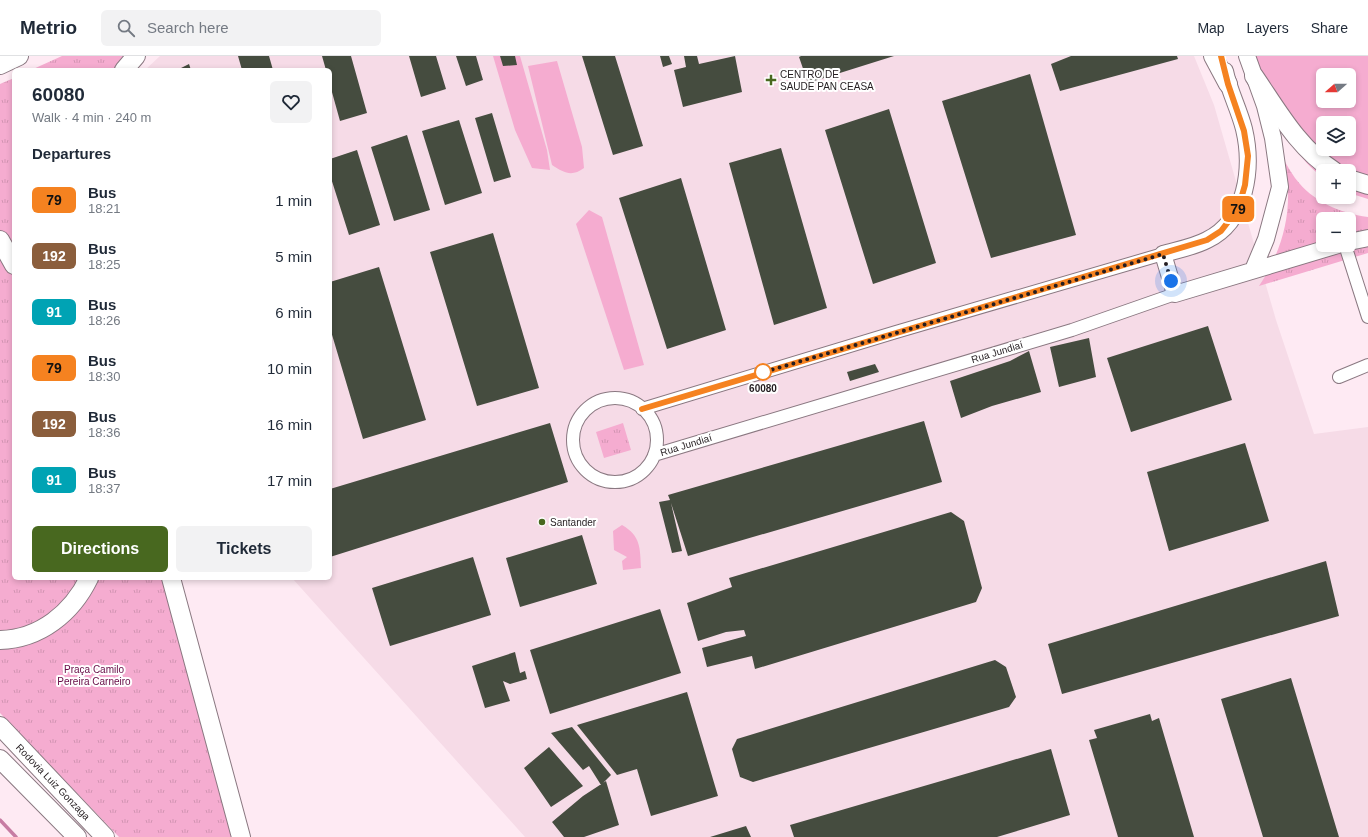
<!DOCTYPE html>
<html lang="en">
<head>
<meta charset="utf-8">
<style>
  body { margin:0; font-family:Arial,sans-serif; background:#f2f2f3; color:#1f2937; height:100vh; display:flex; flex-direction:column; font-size:15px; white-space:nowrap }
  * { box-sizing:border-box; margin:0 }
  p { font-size:13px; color:#747a83 }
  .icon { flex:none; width:22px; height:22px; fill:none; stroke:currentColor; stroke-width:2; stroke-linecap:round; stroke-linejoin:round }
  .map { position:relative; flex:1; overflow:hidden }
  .drawer { position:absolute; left:12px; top:12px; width:320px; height:512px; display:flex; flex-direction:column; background:#fff; border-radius:6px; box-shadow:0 2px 6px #0003 }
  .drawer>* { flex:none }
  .badge { padding:0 8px; border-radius:6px; font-size:14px; line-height:26px }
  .needle { width:26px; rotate:249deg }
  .controls { position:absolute; left:1316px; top:12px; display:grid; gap:8px }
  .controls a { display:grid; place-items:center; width:40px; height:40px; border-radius:6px; background:#fff; box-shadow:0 2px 6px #0003; font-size:20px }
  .you { position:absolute; width:20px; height:20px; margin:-10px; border:3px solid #fff; border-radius:50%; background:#1a73e8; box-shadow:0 0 0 6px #1a73e833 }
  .map>.badge { position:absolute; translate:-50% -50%; box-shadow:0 0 0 2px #fff }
  h2 { padding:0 20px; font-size:15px; line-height:36px }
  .round { display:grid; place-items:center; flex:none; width:42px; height:42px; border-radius:6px; background:#f2f2f3 }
  .summary { display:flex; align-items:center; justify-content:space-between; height:68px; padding:0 20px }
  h1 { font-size:19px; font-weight:700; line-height:30px }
  .primary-button { display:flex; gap:8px; margin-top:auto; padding:8px 20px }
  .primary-button a { flex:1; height:46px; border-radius:6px; background:#48681f; color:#fff; font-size:16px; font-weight:700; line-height:46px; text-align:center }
  .primary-button a+a { background:#f2f2f3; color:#1f2937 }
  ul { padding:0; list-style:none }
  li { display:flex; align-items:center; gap:12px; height:56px; padding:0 20px }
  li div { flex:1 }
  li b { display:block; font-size:15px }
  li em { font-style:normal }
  li .badge { min-width:44px; font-weight:700; text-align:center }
  header { display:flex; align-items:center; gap:24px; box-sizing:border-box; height:56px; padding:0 20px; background:#fff; border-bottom:1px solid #e0e1e3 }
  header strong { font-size:19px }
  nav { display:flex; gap:22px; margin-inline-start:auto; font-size:14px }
  .search { width:280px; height:36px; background:#f2f2f3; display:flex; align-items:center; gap:10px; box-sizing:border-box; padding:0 14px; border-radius:6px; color:#747a83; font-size:15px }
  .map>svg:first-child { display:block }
</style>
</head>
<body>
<header>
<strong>Metrio</strong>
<div class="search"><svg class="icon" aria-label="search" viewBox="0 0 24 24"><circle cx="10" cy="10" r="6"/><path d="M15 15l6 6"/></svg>Search here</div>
<nav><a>Map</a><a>Layers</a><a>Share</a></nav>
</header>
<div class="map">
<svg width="1368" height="781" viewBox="0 0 1368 781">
  <defs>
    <pattern id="park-tufts" width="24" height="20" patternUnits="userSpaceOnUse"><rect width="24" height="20" fill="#f5acd0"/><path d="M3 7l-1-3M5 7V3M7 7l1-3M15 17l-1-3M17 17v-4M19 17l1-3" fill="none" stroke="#d294b2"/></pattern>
  </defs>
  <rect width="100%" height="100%" fill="#feeaf3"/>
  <path fill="#f6dbe7" d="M160,0H1194L1214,49L1276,264L1314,378L1368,371V781H525L292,522H330V14H145Z"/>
  <path fill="#f5acd0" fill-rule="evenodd" d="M493,0H520L547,94L550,114L532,112L515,74Z
    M1251,0H1368V143L1349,137V115H1323V121C1287,97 1269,39 1251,0ZM1323,19H1349V45H1323ZM1323,67H1349V93H1323Z
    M557,5L582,91L584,112C572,121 564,117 552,109L528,10Z
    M589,154L602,161L644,309L624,314L576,168Z
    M622,469C641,480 640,492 641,512L623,514L622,505L627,501L614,494L613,475Z"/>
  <path fill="url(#park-tufts)" fill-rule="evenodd" d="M62,0H125L114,14H31Z
    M14,22V522H165L236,781H119L0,657V28Z
    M1276,90C1282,100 1288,112 1295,122C1313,146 1340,157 1368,161V197L1259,230C1278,201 1289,170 1288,135C1287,120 1280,104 1276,90ZM1323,163H1349V189H1323Z
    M623,367L631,394L604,402L596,376Z"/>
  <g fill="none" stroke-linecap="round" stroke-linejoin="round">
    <path stroke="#c77ca3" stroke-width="3.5" d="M0,764L16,781"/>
  </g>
  <path fill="#454c3f" d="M238,0H269L273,14H242Z
    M322,0H351L367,57L340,65L330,29V14H326Z
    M409,0H436L446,33L421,41Z
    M456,0H476L483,24L466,30Z
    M500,0H515L517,9L503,10Z
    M582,0H615L643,90L613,99Z
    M660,0H669L672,8L663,11Z
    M684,0H697L699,8L735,0L742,36L683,51L674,14L686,11Z
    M801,0H894L808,27L799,1Z
    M1071,0H1177L1178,3L1060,35L1051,8Z
    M189,8L191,14H177Z
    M1030,18L1076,179L991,202L942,45Z
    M889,53L936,207L873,228L825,74Z
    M492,57L511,121L494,126L475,62Z
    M459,64L482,137L445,149L422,75Z
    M407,79L430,154L394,165L371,91Z
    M781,92L827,252L774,269L729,107Z
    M357,94L380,169L349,179L330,119V103Z
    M681,122L726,274L667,293L619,142Z
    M493,177L539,332L477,350L430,196Z
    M379,211L426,364L363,383L330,272V226Z
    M1208,270L1232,344L1131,376L1107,302Z
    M1089,282L1096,321L1059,331L1050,291Z
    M1029,295L1041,336L992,350L961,362L950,325L1010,305Z
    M875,308L879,316L850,325L847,316Z
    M924,365L942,426L688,500L671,447L682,495L672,497L659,446L670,444L668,439Z
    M550,367L568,426L330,501V433Z
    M1245,387L1269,465L1169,495L1147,416Z
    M951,456L964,465L982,532L976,546L755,613L752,600L707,611L702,592L746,580L744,574L726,576L698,585L687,547L732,531L729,522Z
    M582,479L597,528L520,551L506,502Z
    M473,501L491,559L390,590L372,532Z
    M1326,505L1339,560L1062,638L1048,588Z
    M660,553L681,617L550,658L530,594Z
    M515,596L520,617L525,615L527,623L510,628L503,625L510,645L485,652L472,610Z
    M995,604L1006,611L1016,641L1009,651L753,726L740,721L732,693L737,683Z
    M1291,622L1339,781H1263L1221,643Z
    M687,636L718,740L651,760L637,713L617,719L577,669Z
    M1150,658L1152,665L1159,662L1194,781H1118L1089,684L1097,682L1094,674Z
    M572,671L611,719L601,729L589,710L583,714L551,677Z
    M549,691L583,730L551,751L524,712Z
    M1051,693L1070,759L997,781H794L790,769Z
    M606,725L619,769L584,781H564L552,766L583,740Z
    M746,770L751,781H710Z"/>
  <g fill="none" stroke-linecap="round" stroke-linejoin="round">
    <g stroke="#8a7881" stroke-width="14">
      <path id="minor" d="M1345,189L1368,261
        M1339,321L1368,309
        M573 384a42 42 0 1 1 84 0a42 42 0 1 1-84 0Z
        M642,353L896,276L1163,198
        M654,399L1072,274L1175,238"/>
    </g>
    <g stroke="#8a7881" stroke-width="18">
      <path id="major" d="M1247,0L1265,50L1273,82L1280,131L1266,183L1253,214
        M1225,15C1229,35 1239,53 1244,73C1253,111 1247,165 1207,184C1194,191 1177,194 1163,198L1175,238L1338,189
        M1349,186L1368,182"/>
    </g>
    <g stroke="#8a7881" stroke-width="20">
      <path id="highway" d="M1213,0L1228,28
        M0,9L19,0
        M124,14L136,0
        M1254,20C1278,55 1298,92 1334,115
        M1349,123L1368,129
        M0,184L14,209
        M171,522L241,781
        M0,584C40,583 72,557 89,522
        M0,670L105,781
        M0,703L77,781"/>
    </g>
    <use href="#minor" stroke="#fff" stroke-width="12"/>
    <use href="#major" stroke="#fff" stroke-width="16"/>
    <use href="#highway" stroke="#fff" stroke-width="18"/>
  </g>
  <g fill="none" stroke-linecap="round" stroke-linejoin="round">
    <g stroke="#fff" stroke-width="9">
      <path id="line" d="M642,353L1207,184L1221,175L1238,153L1245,129L1248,100L1244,75L1228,28L1221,0"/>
    </g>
    <use href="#line" stroke="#f58220" stroke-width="6"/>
    <path stroke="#241d20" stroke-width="4" stroke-dasharray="0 7.2" d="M763,316L761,317L1163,198L1171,225"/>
  </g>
  <g fill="#48681f" stroke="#fff" stroke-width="1.5">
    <path d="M769 18h4v4h4v4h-4v4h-4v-4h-4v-4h4z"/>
    <circle cx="542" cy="466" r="4"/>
  </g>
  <circle fill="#fff" stroke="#f58220" stroke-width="2" cx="763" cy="316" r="8"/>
  <g text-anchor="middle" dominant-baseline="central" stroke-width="4" stroke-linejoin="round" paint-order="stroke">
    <g font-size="10" fill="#241d20" stroke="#fff" text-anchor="start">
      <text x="780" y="18">CENTRO DE<tspan x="780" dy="12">SAUDE PAN CEASA</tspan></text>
      <text x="550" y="466">Santander</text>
    </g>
    <g font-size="10" fill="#241d20" stroke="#fff">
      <text transform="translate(997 296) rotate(-17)">Rua Jundiaí</text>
      <text transform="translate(686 389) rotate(-17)">Rua Jundiaí</text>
      <text transform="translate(53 726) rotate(46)">Rodovia Luiz Gonzaga</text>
    </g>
    <g font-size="10" font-weight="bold" fill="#241d20" stroke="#fff">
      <text x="763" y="332">60080</text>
    </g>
    <g font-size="10" fill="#660b45" stroke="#fff">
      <text x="94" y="613">Praça Camilo<tspan x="94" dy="12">Pereira Carneiro</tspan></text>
    </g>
  </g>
</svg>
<div class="controls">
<a><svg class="needle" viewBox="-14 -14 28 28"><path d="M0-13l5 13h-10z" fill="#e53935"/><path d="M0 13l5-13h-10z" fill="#747a83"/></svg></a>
<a><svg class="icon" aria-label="layers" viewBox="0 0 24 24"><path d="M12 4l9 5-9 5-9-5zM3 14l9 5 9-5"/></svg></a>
<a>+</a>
<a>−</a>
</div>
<div class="you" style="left:1171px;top:225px"></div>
<b class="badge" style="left:1238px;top:153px;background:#f58220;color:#111">79</b>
<section class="drawer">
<div class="summary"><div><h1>60080</h1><p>Walk · 4 min · 240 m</p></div><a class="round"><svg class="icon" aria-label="heart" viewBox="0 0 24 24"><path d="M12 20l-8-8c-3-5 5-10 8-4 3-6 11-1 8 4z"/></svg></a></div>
<h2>Departures</h2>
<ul>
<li><span class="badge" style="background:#f58220;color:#111">79</span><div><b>Bus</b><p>18:21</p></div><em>1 min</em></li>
<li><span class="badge" style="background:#8b5e3c;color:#fff">192</span><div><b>Bus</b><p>18:25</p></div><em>5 min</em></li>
<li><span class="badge" style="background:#00a3b4;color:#fff">91</span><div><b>Bus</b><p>18:26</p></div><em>6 min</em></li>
<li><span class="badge" style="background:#f58220;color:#111">79</span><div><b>Bus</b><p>18:30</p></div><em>10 min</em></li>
<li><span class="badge" style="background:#8b5e3c;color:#fff">192</span><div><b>Bus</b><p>18:36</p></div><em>16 min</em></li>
<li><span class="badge" style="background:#00a3b4;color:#fff">91</span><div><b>Bus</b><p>18:37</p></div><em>17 min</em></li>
</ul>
<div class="primary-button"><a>Directions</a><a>Tickets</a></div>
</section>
</div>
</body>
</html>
